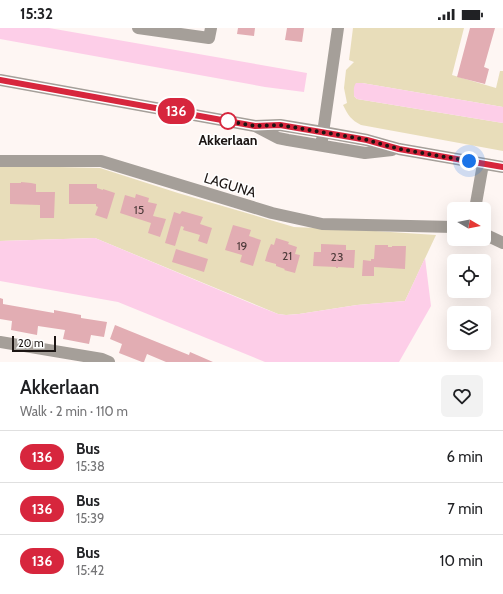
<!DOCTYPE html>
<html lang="en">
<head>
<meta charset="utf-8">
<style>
  body { margin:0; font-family:Cabin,sans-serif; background:#f2f2f2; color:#202124; height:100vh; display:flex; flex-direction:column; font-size:15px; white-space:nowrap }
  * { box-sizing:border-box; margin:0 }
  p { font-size:13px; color:#757577 }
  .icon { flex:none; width:22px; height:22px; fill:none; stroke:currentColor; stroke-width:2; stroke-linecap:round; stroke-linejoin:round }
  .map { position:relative; height:334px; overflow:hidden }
  .side { display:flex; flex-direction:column; background:#fff; flex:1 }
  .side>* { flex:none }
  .badge { padding:0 8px; border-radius:13px; font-size:14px; line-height:26px }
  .needle { width:26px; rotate:100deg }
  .tools { position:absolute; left:447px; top:174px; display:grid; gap:8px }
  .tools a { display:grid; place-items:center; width:44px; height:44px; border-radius:6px; background:#fff; box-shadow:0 4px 16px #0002; font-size:20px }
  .scale { position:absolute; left:12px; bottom:10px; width:44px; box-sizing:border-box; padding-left:4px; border:2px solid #1c1513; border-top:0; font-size:11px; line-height:14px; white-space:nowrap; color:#1c1513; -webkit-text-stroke:3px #fff; paint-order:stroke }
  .you { position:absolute; width:20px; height:20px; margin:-10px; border:3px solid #fff; border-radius:50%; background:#1a73e8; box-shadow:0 0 0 6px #1a73e833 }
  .map>.badge { position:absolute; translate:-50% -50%; box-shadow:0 0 0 2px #fff }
  .round { display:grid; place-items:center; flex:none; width:42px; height:42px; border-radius:6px; background:#f2f2f2 }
  .head { display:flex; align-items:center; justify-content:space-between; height:68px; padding:0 20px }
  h1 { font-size:19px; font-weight:600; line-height:30px }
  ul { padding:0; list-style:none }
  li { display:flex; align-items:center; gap:12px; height:52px; padding:0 20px; border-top:1px solid #e0e0e0 }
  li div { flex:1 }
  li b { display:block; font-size:15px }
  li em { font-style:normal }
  li .badge { min-width:44px; font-weight:700; text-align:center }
  .status { display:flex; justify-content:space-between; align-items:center; height:28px; padding:0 20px; background:#fff; direction:ltr }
  .status svg { height:11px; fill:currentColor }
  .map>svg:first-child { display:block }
</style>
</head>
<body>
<div class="status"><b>15:32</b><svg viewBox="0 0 49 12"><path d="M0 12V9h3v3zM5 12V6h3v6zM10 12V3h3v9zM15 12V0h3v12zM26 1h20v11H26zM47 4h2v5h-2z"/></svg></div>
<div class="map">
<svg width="503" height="334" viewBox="0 0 503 334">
  <rect width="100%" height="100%" fill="#fef6f3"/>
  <path fill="#e8ddba" d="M353,0H464L452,47L496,60L500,43H503V79L362,55L354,68L357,71L503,95V123L361,97C351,92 348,87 343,77L347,75L344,60L346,42L354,34L349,32Z
    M0,139H59L100,140L178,165L294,199L360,202L436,207L405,273L357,277L299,286L286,287L278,286L95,210L0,213Z"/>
  <path fill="#fdcee8" d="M0,0H49L307,45L304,64L265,59L0,11Z
    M356,55H362L503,79V95L357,71L354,68C354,63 353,59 356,55Z
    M95,210L255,277L278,286L286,287L299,286L357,277L405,273L425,230L431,278L399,334H265L118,274L0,253V213Z"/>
  <path fill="#e2adb3" d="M238,0H255L254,8L237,6Z
    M287,0H304L302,14L285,12Z
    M470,0H495L484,39L489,41L485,56L457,49Z
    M21,154L31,155L36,156V164H55L54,190H40V177L10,176V155H21Z
    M69,156H97V160L103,162V161L115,165L107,191L95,187L98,179L96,178V176H69Z
    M136,166L149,170L148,174L157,176L153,188L166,191L160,209L148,205L151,195L120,185L125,167L135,170Z
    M182,183L203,189L200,196L212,200L207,216L198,213L200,207L183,202L184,199L181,198L175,218L165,215L174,184L180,186Z
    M233,197L251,202L249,208L261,212L253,238L240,234L242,227L225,222Z
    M276,210L289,214L288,216L297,219L295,226L300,227L295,245L284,242L285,241L276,238V236L265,233L268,223L271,216L274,217Z
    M321,216L346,217V222H355L354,240L338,239V240H336V239L313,238L314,224H321Z
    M375,217H388V219H392V218H406L405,241L374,239V248H362L363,232L371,233V231H374Z
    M176,221L208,231L204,244L172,234Z
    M0,270L3,271V276L54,285V282L81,287V290L107,294L104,309L91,307L89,316L63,311L65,302L38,298L37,307L11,302L12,293L0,291Z
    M115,297L189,327L190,324L213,334H166L147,326L144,334H142L119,325L122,316L110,311Z"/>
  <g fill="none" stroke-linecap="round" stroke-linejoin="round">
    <path stroke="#a59f99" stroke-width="12" d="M138,0L209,10L211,0
      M0,52L255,98L280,97L323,104L367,112L399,121L503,139
      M257,99L278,110L288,112L365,125L392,122
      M322,112L338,0
      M0,133H101L272,185L322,196L454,199
      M475,181L483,136
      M484,206L503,215
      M0,314L102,331L109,334"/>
  </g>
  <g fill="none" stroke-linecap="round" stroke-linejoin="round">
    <g stroke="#fff" stroke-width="9">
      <path id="line" d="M0,52L255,98L280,97L356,110L367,112L399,121L503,139"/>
    </g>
    <use href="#line" stroke="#d7263d" stroke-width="6"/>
    <path stroke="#1c1513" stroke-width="4" stroke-dasharray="0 7.2" d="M228,93H226L255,98L280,97L345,108L367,112L399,121L469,133"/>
  </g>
  <circle fill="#fff" stroke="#d7263d" stroke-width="2" cx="228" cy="93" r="8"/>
  <g text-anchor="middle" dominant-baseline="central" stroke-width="3" stroke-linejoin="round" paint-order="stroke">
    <g font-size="12" fill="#4e3b3b">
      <text x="139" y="181">15</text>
      <text x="242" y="217">19</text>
      <text x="287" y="227">21</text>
      <text x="337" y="228">23</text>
    </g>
    <g font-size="14" font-weight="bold" fill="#1c1513" stroke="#fff">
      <text x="228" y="112">Akkerlaan</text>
    </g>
    <g font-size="14" fill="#1c1513" stroke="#fff">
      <text transform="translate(230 157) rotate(17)">LAGUNA</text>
    </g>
  </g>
</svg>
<div class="tools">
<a><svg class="needle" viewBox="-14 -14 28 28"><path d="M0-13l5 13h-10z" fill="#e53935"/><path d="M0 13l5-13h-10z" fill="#757577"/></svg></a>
<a><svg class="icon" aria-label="locate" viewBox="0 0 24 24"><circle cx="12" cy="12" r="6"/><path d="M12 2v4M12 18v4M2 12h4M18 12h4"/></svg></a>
<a><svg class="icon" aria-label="layers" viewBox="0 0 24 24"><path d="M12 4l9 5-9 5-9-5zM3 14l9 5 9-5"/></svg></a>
</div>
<div class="scale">20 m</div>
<div class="you" style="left:469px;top:133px"></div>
<b class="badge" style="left:176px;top:83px;background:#d7263d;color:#fff">136</b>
</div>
<section class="side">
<div class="head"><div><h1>Akkerlaan</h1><p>Walk · 2 min · 110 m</p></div><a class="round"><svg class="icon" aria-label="heart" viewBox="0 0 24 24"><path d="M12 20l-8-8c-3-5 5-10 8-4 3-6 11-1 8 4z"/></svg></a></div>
<ul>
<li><span class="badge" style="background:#d7263d;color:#fff">136</span><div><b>Bus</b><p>15:38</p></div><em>6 min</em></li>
<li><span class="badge" style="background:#d7263d;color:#fff">136</span><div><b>Bus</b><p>15:39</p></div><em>7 min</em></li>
<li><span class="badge" style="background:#d7263d;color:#fff">136</span><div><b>Bus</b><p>15:42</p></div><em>10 min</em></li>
</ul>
</section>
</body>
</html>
